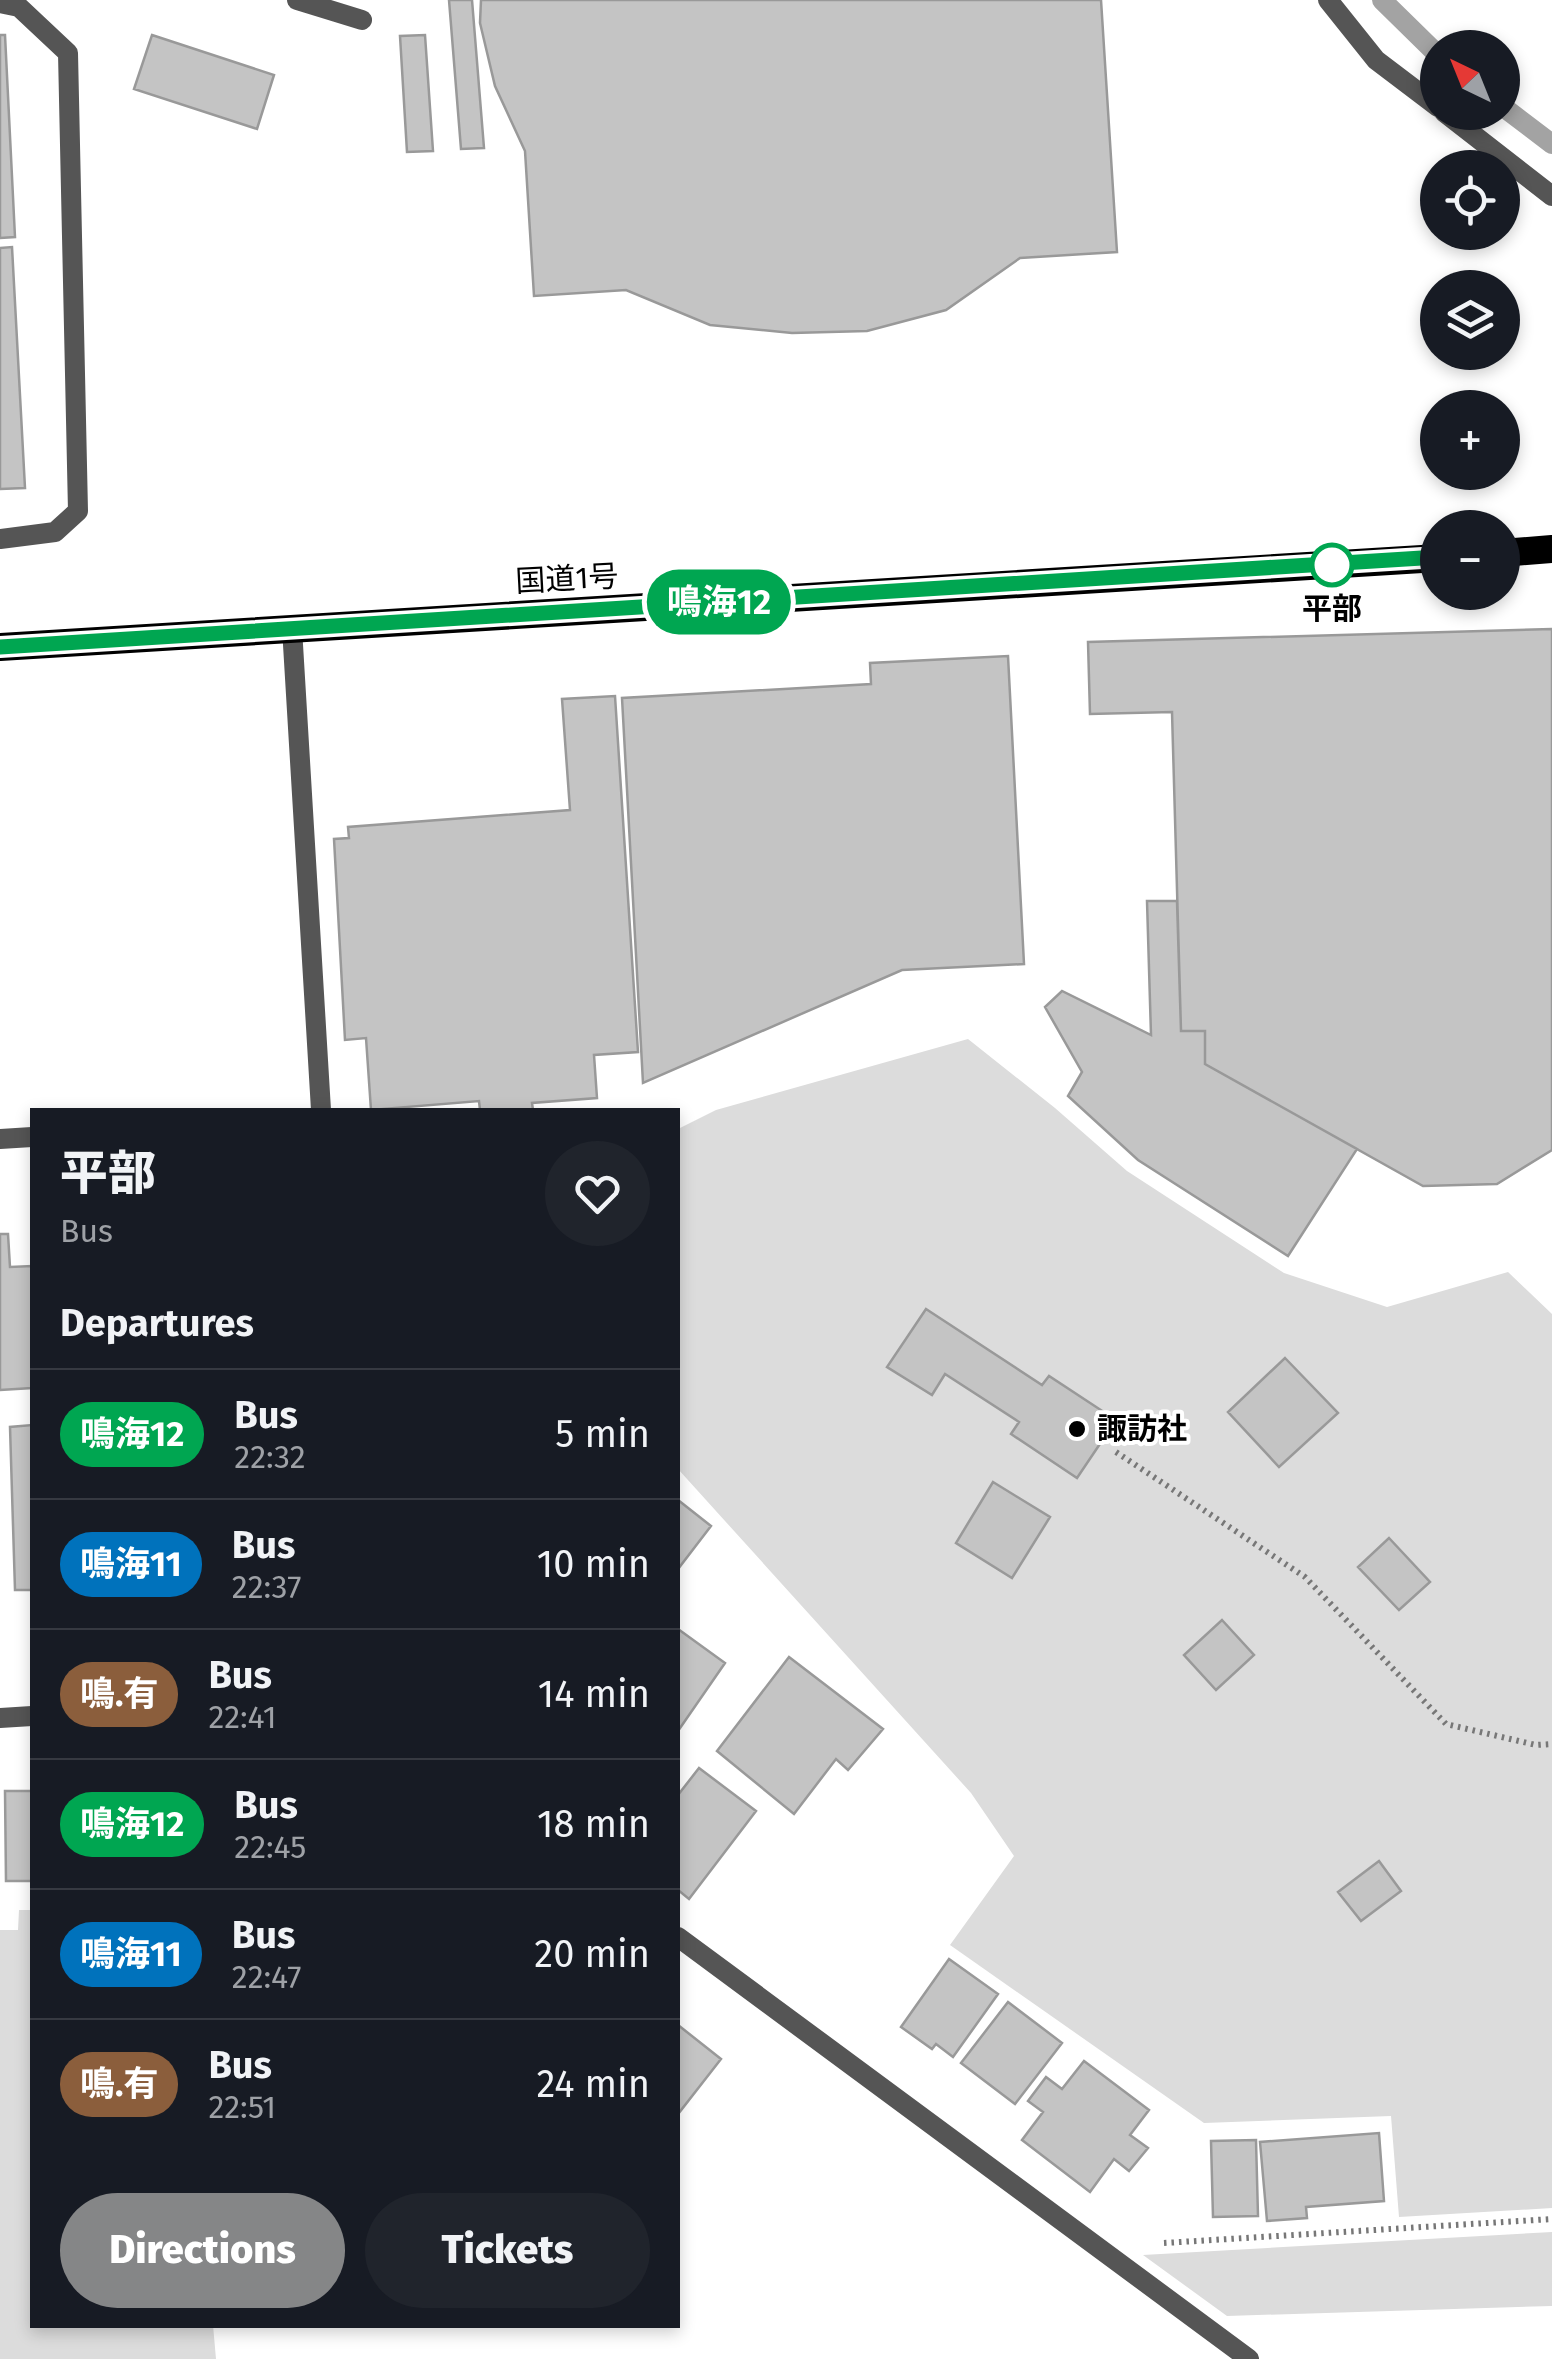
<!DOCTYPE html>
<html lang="en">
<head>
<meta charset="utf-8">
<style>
  body { margin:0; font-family:"Fira Sans","Noto Sans JP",sans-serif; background:#20242c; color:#f1f3f6; height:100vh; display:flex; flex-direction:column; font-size:38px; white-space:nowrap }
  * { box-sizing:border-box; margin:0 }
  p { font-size:32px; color:#9ea1a6 }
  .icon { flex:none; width:55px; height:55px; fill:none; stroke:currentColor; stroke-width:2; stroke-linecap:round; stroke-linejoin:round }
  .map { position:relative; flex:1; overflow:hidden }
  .panel { position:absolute; left:30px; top:1108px; width:650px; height:1220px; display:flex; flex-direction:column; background:#171b24; border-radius:0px; box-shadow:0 5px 15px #0003 }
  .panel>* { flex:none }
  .badge { padding:0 20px; border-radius:32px; font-size:35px; line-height:65px }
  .needle { width:65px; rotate:317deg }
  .buttons { position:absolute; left:1420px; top:30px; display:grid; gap:20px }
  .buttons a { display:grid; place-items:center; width:100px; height:100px; border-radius:50%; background:#171b24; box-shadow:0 5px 15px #0003; font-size:50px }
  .map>.badge { position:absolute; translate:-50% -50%; box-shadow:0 0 0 5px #fff }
  h2 { padding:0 30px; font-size:38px; line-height:90px }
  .round { display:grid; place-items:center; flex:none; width:105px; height:105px; border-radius:52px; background:#20242c }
  .head { display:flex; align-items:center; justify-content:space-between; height:170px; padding:0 30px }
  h1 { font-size:48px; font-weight:800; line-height:75px }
  .cta { display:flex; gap:20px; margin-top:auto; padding:20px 30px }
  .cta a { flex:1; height:115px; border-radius:60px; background:#858687; color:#fff; font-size:40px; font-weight:800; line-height:115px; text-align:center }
  .cta a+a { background:#20242c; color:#f1f3f6 }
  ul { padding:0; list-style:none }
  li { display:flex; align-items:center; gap:30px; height:130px; padding:0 30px; border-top:2px solid #363941 }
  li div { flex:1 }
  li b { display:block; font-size:38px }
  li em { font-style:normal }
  li .badge { min-width:110px; font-weight:700; text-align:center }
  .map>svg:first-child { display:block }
</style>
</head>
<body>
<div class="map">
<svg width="1552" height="2359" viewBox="0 0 1552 2359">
  <rect width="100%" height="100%" fill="#fff"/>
  <path fill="#dcdcdc" d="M968,1039L1055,1108L1127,1171L1284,1273L1387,1307L1508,1272L1552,1314V2208L1399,2217L1391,2116L1204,2123L950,1945L1014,1856L971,1793L678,1469V1129L716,1110Z
    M19,1910H32V2325H213L216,2359H0V1930H18Z
    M1552,2232V2306L1227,2316L1143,2255Z"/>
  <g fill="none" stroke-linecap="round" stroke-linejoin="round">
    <path stroke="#a3a3a3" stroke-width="20" d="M1382,0L1438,55
      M1502,106L1552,144"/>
  </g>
  <path fill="#c4c4c4" stroke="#999" stroke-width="2.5" d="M449,0H472L484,148L461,149Z
    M481,0H1101L1117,252L1020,258L946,310L867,331L792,333L710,325L626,290L534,296L525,151L495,86L480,23Z
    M0,35H5L15,237L0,238Z
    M152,35L274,75L257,129L134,89Z
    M425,35L433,151L407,152L400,36Z
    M12,247L25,488L0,489V248Z
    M1552,629V1150L1497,1184L1423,1186L1205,1064V1031H1181L1172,712L1090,714L1088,642Z
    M1008,656L1024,964L902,970L643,1083L622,698L871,684L870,663Z
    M615,696L638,1052L594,1055L597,1098L532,1103L533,1110H480L479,1101L371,1110L366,1038L345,1040L334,839L349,838L348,827L570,810L562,699Z
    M1147,901H1177L1181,1031H1205V1064L1357,1149L1288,1256L1138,1160L1068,1096L1082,1072L1045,1007L1062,991L1151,1035Z
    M0,1234H8L10,1267L32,1266V1388L0,1390Z
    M926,1309L1042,1385L1049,1376L1116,1420L1077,1478L1011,1434L1019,1422L945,1374L932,1395L887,1367Z
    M1285,1358L1338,1413L1279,1467L1228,1412Z
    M32,1425V1590H15L10,1427Z
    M993,1482L1050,1517L1012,1578L956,1543Z
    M678,1500L711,1526L678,1569Z
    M1389,1538L1430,1582L1399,1610L1358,1567Z
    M1222,1620L1254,1655L1216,1690L1184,1655Z
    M678,1629L725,1663L678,1731Z
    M789,1657L883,1729L848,1770L836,1759L794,1814L717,1751Z
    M699,1768L756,1811L689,1899L678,1890V1795Z
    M5,1791H32V1881H6Z
    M1379,1861L1401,1891L1361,1921L1338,1892Z
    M949,1959L998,1994L953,2057L936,2044L932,2049L901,2027Z
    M1008,2002L1062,2043L1015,2104L961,2063Z
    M678,2025L721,2059L678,2114Z
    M1084,2061L1149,2110L1130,2135L1148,2148L1129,2171L1114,2159L1090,2192L1022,2140L1043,2112L1028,2101L1046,2077L1062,2089Z
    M1379,2133L1384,2201L1306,2207L1307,2218L1267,2221L1260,2142Z
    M1256,2140L1258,2216L1213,2217L1211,2141Z"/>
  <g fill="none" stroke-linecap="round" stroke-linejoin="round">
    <path stroke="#777" stroke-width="6" stroke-dasharray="2.5 5" stroke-linecap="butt" d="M1116,1452L1305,1577L1446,1724L1536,1745L1552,1744
      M1164,2243L1552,2219"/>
    <path stroke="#555" stroke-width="20" d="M297,0L362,20
      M0,3L19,7L68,53L78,511L55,532L0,539"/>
    <path stroke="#555" stroke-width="20" d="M1328,0L1376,60L1438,107
      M1444,112L1552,196
      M292,628L321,1110
      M0,1139L32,1137
      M0,1718L32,1716
      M678,1937L1249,2359"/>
    <path stroke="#000" stroke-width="28" d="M1502,553L1552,549
      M0,647L1438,558"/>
  </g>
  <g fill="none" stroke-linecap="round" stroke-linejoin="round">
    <g stroke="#fff" stroke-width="22">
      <path id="line" d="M0,647L1438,557"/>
    </g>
    <use href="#line" stroke="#00a651" stroke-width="15"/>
  </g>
  <circle fill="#fff" stroke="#00a651" stroke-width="5" cx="1332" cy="565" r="20"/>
  <circle fill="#000" stroke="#fff" stroke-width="4" cx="1077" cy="1429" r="10"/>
  <g text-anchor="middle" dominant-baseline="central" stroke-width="8" stroke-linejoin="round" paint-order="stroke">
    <g font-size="30" fill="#000" stroke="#fff">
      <text transform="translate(567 579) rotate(-3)">国道1号</text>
    </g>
    <g font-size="30" font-weight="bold" fill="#000" stroke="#fff">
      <text x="1332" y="609">平部</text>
    </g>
    <g font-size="30" font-weight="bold" fill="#000" stroke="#fff" text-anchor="start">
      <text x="1097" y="1429">諏訪社</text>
    </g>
  </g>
</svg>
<div class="buttons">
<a><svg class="needle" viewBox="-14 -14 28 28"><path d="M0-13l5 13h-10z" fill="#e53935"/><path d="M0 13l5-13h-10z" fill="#9ea1a6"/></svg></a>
<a><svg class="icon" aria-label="locate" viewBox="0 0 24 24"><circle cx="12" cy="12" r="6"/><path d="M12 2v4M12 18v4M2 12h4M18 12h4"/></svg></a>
<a><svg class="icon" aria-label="layers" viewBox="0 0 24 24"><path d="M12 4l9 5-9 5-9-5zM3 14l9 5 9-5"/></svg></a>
<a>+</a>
<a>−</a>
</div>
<b class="badge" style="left:719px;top:602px;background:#00a651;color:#fff">鳴海12</b>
<section class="panel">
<div class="head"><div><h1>平部</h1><p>Bus</p></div><a class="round"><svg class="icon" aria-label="heart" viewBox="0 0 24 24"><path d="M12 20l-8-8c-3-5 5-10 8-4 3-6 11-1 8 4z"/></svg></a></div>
<h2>Departures</h2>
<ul>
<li><span class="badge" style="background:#00a651;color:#fff">鳴海12</span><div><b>Bus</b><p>22:32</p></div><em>5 min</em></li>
<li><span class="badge" style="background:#0072bc;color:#fff">鳴海11</span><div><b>Bus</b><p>22:37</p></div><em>10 min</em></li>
<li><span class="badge" style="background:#8b5e3c;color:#fff">鳴.有</span><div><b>Bus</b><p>22:41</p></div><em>14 min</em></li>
<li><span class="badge" style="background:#00a651;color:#fff">鳴海12</span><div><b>Bus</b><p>22:45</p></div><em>18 min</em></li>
<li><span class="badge" style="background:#0072bc;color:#fff">鳴海11</span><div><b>Bus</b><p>22:47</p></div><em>20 min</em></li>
<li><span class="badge" style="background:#8b5e3c;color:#fff">鳴.有</span><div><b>Bus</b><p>22:51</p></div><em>24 min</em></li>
</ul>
<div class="cta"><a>Directions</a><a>Tickets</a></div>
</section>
</div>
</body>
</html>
